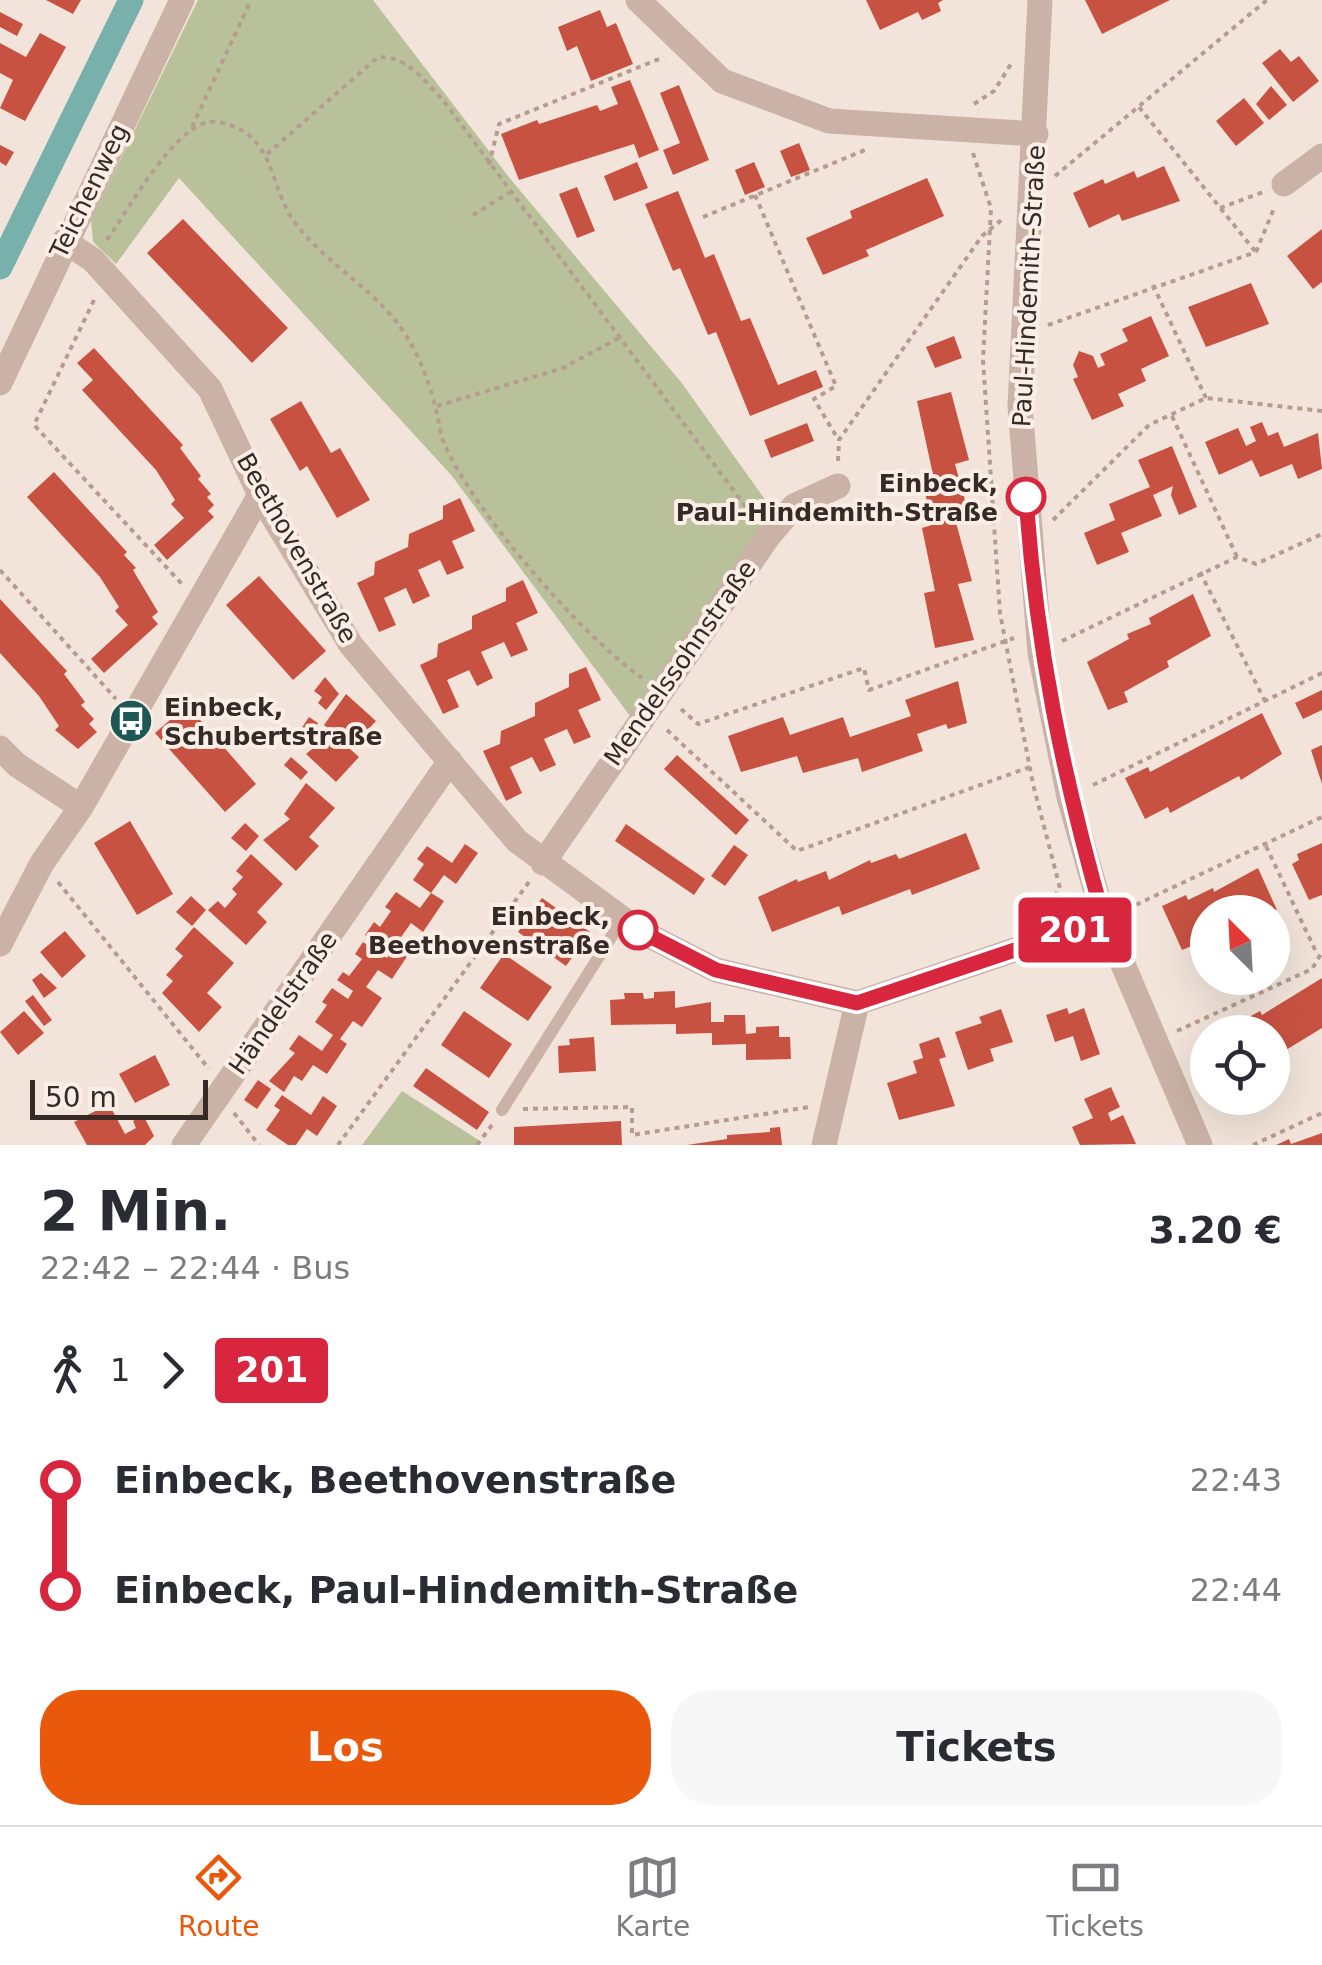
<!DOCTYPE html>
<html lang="de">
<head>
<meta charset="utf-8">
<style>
  body { margin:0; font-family:"DejaVu Sans",sans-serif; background:#f7f7f7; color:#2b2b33; height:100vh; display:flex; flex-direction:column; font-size:38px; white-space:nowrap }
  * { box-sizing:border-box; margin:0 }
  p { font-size:32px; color:#7c7c81 }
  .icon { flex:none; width:55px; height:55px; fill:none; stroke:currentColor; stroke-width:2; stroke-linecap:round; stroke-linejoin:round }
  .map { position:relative; height:1145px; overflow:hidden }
  .panel { display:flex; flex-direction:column; background:#fff; flex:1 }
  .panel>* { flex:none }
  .badge { padding:0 20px; border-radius:8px; font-size:35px; line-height:65px }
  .needle { width:65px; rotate:336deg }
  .tools { position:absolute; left:1190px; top:895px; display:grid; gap:20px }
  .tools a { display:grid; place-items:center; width:100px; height:100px; border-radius:50%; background:#fff; box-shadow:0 10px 40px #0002; font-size:50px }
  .scale { position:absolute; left:30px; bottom:25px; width:178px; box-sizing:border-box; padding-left:10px; border:5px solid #362a27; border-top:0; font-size:28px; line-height:35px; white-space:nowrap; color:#362a27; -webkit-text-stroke:8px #faeee6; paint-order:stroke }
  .map>.badge { position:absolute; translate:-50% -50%; box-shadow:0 0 0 5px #fff }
  .legs { display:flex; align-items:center; gap:15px; height:110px; padding:0 40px; font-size:32px }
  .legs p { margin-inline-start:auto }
  .summary { display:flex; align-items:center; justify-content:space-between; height:170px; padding:0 40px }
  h1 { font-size:55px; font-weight:700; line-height:75px }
  .cta { display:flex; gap:20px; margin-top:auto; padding:20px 40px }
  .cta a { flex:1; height:115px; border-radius:40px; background:#ea580c; color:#fff; font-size:40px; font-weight:700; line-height:115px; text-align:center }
  .cta a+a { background:#f7f7f7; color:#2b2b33 }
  ul { padding:0 40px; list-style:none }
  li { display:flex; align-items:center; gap:35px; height:110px; font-size:38px }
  li i { display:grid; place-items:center; width:15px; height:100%; margin:0 12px; background:currentColor }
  li i::after { content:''; width:25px; height:25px; margin:-12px; border:8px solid; border-radius:50%; background:#fff }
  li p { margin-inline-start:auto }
  li:first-child i { background:linear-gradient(#0000 50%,currentColor 0) }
  li:last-child i { background:linear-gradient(currentColor 50%,#0000 0) }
  .dock { display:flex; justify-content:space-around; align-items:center; height:140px; border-top:2px solid #e1e1e2; background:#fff; font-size:28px; color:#7c7c81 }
  .dock a { display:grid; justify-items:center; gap:5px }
  .dock .active { color:#ea580c }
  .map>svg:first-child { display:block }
</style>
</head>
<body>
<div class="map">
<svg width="1322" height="1145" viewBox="0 0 1322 1145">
  <rect width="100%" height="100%" fill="#f2e4da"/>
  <path fill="#b9c19a" d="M198,0H373L512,181L681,382L774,512L630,716L452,476L179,178L116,264L93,242L91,220Z
    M402,1091L480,1141L477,1145H362Z"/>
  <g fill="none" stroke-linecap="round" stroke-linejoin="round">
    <path stroke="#78b0ab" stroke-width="25" d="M0,267L131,0"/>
  </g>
  <path fill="#c85242" d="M46,0H81L73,14Z
    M866,0H943L938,3L941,11L922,20L918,12L880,30Z
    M1085,0H1170L1102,34Z
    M600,10L607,27L616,23L633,64L591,81L577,46L567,51L558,27Z
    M0,12L23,24L17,36L0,27Z
    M40,33L66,47L25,121L0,108L13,80L0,73V43L26,57Z
    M1280,49L1291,62L1299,56L1319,81L1293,102L1262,63Z
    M630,80L659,150L639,158L634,144L519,180L501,134L537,120L539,124L597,105L600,111L618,104L611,87Z
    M679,85L709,160L673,175L663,150L680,143L660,93Z
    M1271,86L1287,105L1269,120L1256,104Z
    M1244,98L1264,123L1236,146L1216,121Z
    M799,143L810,170L791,177L780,151Z
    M0,145L14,152L6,166L0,162Z
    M637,162L648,188L614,201L604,176Z
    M754,162L765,187L745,195L735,170Z
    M1164,166L1180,201L1122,221L1119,214L1089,228L1073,193L1103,179L1105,184L1134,171L1137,178Z
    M927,178L944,216L866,250L869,256L823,275L806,238L852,218L850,211Z
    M577,187L595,231L577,238L559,194Z
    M678,191L705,258L714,254L741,321L750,318L778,385L816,370L823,387L750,416L716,332L708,335L680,268L673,271L645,204Z
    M183,219L288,328L252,363L147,253Z
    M1322,229V282L1313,289L1287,256Z
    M1251,283L1269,324L1206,347L1188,307Z
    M1151,316L1169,356L1141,369L1146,381L1118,394L1124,406L1092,420L1073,379L1078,377L1073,365L1079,351L1093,356L1098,368L1105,365L1100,354L1128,341L1122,329Z
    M954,336L962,358L935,368L926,347Z
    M94,348L183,445L180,448L201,476L198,479L211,494L207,497L214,505L208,511L214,517L167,560L154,545L184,518L171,504L175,500L156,470L82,390L93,380L77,363Z
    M951,392L969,460L955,464L969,515L955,519L972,581L958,584L974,640L935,648L924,593L935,591L922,528L932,525L921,473L932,470L917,401Z
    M301,401L331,453L340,448L370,500L337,518L307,466L300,471L270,419Z
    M1262,422L1268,436L1278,432L1284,447L1318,433L1322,469L1298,479L1292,464L1260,477L1252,460L1219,475L1205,442L1238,428L1246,446L1256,441L1250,427Z
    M807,423L814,441L771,458L764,440Z
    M1172,446L1197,507L1179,515L1171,495L1173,486L1153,495L1162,516L1121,533L1129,552L1097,565L1084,533L1115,520L1109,504L1150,487L1138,460Z
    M54,472L127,552L124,555L136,568L133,570L158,612L152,617L158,624L104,673L91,659L128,625L115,611L119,607L100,577L27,497Z
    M460,498L475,531L452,541L464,568L447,575L440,560L418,570L430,596L413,604L406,588L384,598L396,625L379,632L357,583L374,575L375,562L408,547L409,534L443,519V506Z
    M259,576L326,651L293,680L226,605Z
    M523,580L538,613L516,623L528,650L511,657L504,642L481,652L493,678L477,686L469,670L447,680L459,707L443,714L420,665L437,657L438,644L472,629V616L506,601V588Z
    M1193,594L1211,636L1167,661L1169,667L1124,692L1128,702L1108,710L1087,662L1129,639L1127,634L1151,624L1149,618Z
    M0,599L67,671L64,674L85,702L81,705L94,719L89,724L97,732L78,749L55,730L59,726L39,696L0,653Z
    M586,667L601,700L578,710L591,737L574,744L567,729L544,739L556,765L540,772L532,757L510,767L522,793L506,801L483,751L500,744L501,731L535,716V703L569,687V674Z
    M325,677L339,694L326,710L318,703L322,697L314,691Z
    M958,681L967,723L948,729L946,724L917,734L923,751L862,772L858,758L803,773L797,756L741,772L728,736L783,717L790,735L843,717L850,737L911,716L905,700Z
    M1322,690V710L1303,719L1295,703Z
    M346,694L376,721L350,749L359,757L336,782L306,754L333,732L324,725Z
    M187,705L256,784L225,812L155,733Z
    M1262,713L1282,754L1241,780L1239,776L1170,813L1168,807L1145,819L1125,778L1148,767L1150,772Z
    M309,717L318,723L306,742L297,735Z
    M1322,745V784L1311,750Z
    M677,755L749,820L736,835L664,769Z
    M291,757L308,772L301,780L284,765Z
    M306,783L335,808L309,837L319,846L296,871L263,840L290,819L284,814Z
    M130,821L173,894L137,915L94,843Z
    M245,823L259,836L246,851L231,838Z
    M626,824L705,879L694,895L615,841Z
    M966,833L980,869L912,895L910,889L842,915L839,906L772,932L758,897L797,879L798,882L826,871L829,880L870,860L871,863L896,854L899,859Z
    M1322,843V895L1309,900L1292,864L1299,860L1297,854Z
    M465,844L478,853L456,884L444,875L431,893L444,901L423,932L411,923L399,940L412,949L392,979L378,970L366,987L382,998L362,1027L353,1021L340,1039L347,1044L327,1074L313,1065L302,1081L294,1076L284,1092L269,1081L295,1053L289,1049L299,1035L322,1051L333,1035L315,1022L327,1005L322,1002L332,988L348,999L353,991L337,980L343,972L349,976L362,959L355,954L363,942L387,958L390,952L365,935L374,922L380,927L391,911L385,907L396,892L420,908L431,893L413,880L424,864L417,859L427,846L452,863Z
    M734,845L748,855L725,886L711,876Z
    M251,854L283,884L257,912L267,922L246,945L208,910L218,901L225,908L237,894L232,889L243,877L236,871Z
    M1258,868L1277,910L1208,912V939L1182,950L1162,906L1186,895L1188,900L1213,888L1214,892Z
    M191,896L206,910L192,926L176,912Z
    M542,898L590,932L566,966L518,932Z
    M194,927L234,963L207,993L222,1007L199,1032L162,993L173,981L166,975L183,956L175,949Z
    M65,931L86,956L62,978L40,952Z
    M504,954L552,987L528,1021L480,988Z
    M41,973L57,988L44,998L32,980Z
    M1322,978V1028L1281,1053L1279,1049L1272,1053V1032H1206L1235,1017L1238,1023L1260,1011L1262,1015Z
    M675,991V1008L711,1002V1022H724V1015H745L746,1034L756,1033V1027L779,1026V1037H790L791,1059L746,1060V1044L712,1045V1033L676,1034V1024L611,1025L610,1000L625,999L624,993H643L644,999L654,998V992Z
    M33,995L52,1020L44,1026L25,1001Z
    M1067,1008L1069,1014L1084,1008L1100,1054L1081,1061L1073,1036L1055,1042L1046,1015Z
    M1001,1009L1013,1042L990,1049L994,1061L968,1070L955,1032L982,1023L979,1017Z
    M24,1011L44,1033L18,1055L0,1032Z
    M464,1011L512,1044L489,1078L441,1045Z
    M594,1037L596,1071L559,1073L558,1046L570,1045L569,1039Z
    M939,1037L946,1057L939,1059L955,1106L899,1120L887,1083L917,1073L913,1061L923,1058L919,1044Z
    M155,1055L170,1085L135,1103L119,1074Z
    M426,1068L489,1112L477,1130L413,1086Z
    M258,1080L271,1089L257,1109L244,1100Z
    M1111,1087L1120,1107L1108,1113L1111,1121L1123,1115L1136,1144L1080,1145L1072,1127L1093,1118L1084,1099Z
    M282,1095L311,1115L323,1096L337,1106L317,1136L307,1129L296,1145H288L266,1130L280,1110L274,1106Z
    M109,1104L125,1134L136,1128L133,1121L143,1115L154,1136L145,1145H87L74,1122Z
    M621,1121L622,1145H514V1127Z
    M780,1127L782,1145H687L727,1139V1135L770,1132V1128Z
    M1322,1133V1145H1276L1289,1139L1291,1144Z"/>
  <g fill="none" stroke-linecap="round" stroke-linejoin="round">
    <path stroke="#b69c90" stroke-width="4" stroke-dasharray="5 5" stroke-linecap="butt" d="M974,104L994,91L1011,64
      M1139,107L1255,251
      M192,127L251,0
      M973,153L991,208L983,360L1000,613L1033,784L1060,888L1044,912
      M267,154L377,58C404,52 425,82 443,100L754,518
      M489,165L499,124L664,57
      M1055,176L1267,0
      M755,195L836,386L814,399L838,439
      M1220,208L1263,192
      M473,215L509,193
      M703,217L865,150
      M107,240C128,210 173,128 209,122C218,120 238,127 245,132C274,154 273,188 291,217C319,259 368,284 398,324C416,348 428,377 435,406C439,418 439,431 444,443C473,511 581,635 642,678
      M1256,252L1275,206
      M1153,285L1206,398
      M94,300L34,425L182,584
      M1048,325L1256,252
      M437,406L563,368L619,338
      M1172,416L1237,557
      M838,461L839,440L982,236L1005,217
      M1053,520L1149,425L1206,398L1322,411
      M0,570L116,699
      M1200,572L1265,701
      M1062,641L1237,557L1256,564L1322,534
      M681,709L698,724L864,668L869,690L1014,638
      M667,730L797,851L1030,767
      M1093,785L1322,673
      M1266,846L1317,954
      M58,882L209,1069
      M1127,909L1322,817
      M1177,1031L1312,969L1322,952
      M523,1109L632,1107V1135L809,1107
      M234,1113L259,1145
      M338,1145L529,882
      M477,1145L492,1125
      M1253,1145L1322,1113"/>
    <path stroke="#cab2a6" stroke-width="12" d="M502,1110L622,920"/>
    <path stroke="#cab2a6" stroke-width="25" d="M638,0L722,81L829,121L1036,134
      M1040,0L1020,406L1040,653L1069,797L1104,920L1200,1145
      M1284,184L1322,156
      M64,241L93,260L210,389L260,495L351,645L517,841L638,930L716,970L857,1003
      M0,383L182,0
      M0,748L17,765L81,807
      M543,863L768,537L794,506L838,486
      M0,944L42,863L81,807L260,495
      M857,1003L1104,920
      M184,1145L450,761
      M824,1145L857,1003"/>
  </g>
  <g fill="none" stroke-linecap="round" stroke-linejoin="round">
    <g stroke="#fff" stroke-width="22">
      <path id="line-1" d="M638,930L716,970L857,1003L1104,920C1063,776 1036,647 1026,497"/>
    </g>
    <use href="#line-1" stroke="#d7263d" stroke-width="15"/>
  </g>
  <defs>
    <g id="bus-disc" transform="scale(2.25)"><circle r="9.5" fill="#1c5855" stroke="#faeee6"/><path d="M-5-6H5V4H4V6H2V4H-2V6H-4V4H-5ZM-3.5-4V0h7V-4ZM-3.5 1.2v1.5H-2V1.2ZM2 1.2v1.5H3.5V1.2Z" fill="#fff"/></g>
  </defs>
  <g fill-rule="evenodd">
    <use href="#bus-disc" x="131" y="721"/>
  </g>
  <g fill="#fff" stroke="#d7263d" stroke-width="5">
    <circle cx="1026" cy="497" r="18"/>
    <circle cx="638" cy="930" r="18"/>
  </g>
  <g text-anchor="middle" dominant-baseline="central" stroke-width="8" stroke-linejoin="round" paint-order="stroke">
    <g font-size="25" fill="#362a27" stroke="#faeee6">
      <text transform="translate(89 191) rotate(-64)">Teichenweg</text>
      <text transform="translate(1029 286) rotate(-87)">Paul-Hindemith-Straße</text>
      <text transform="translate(297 548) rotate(60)">Beethovenstraße</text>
      <text transform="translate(680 663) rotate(-55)">Mendelssohnstraße</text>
      <text transform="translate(283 1003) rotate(-55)">Händelstraße</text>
    </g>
    <g font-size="25" font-weight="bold" fill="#362a27" stroke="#faeee6" text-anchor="end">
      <text x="998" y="483">Einbeck,<tspan x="998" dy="29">Paul-Hindemith-Straße</tspan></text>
      <text x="610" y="916">Einbeck,<tspan x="610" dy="29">Beethovenstraße</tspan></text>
    </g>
    <g font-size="25" font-weight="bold" fill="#362a27" stroke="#faeee6" text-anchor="start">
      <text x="164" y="707">Einbeck,<tspan x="164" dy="29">Schubertstraße</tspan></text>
    </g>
  </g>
</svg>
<div class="tools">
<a><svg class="needle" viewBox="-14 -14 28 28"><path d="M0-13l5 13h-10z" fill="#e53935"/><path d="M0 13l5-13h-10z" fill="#7c7c81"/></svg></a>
<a><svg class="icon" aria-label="locate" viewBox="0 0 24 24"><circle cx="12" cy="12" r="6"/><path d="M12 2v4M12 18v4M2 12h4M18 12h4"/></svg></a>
</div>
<div class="scale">50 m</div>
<b class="badge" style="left:1075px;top:930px;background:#d7263d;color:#fff">201</b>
</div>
<section class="panel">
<div class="summary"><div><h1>2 Min.</h1><p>22:42 – 22:44 · Bus</p></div><b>3.20 €</b></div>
<div class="legs"><svg class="icon" aria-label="walk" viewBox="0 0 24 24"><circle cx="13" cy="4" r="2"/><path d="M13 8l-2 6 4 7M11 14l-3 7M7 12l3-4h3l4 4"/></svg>1<svg class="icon" aria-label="forward" viewBox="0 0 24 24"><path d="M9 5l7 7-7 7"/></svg><b class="badge" style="background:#d7263d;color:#fff">201</b></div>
<ul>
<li><i style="color:#d7263d"></i><b>Einbeck, Beethovenstraße</b><p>22:43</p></li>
<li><i style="color:#d7263d"></i><b>Einbeck, Paul-Hindemith-Straße</b><p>22:44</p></li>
</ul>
<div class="cta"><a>Los</a><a>Tickets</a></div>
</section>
<nav class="dock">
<a class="active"><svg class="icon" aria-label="directions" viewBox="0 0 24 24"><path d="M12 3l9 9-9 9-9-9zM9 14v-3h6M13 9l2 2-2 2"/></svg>Route</a>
<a><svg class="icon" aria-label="map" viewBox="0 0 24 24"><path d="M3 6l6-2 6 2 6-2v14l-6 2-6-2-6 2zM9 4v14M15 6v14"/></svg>Karte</a>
<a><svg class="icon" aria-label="tickets" viewBox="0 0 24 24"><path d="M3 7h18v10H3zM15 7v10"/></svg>Tickets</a>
</nav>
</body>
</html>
